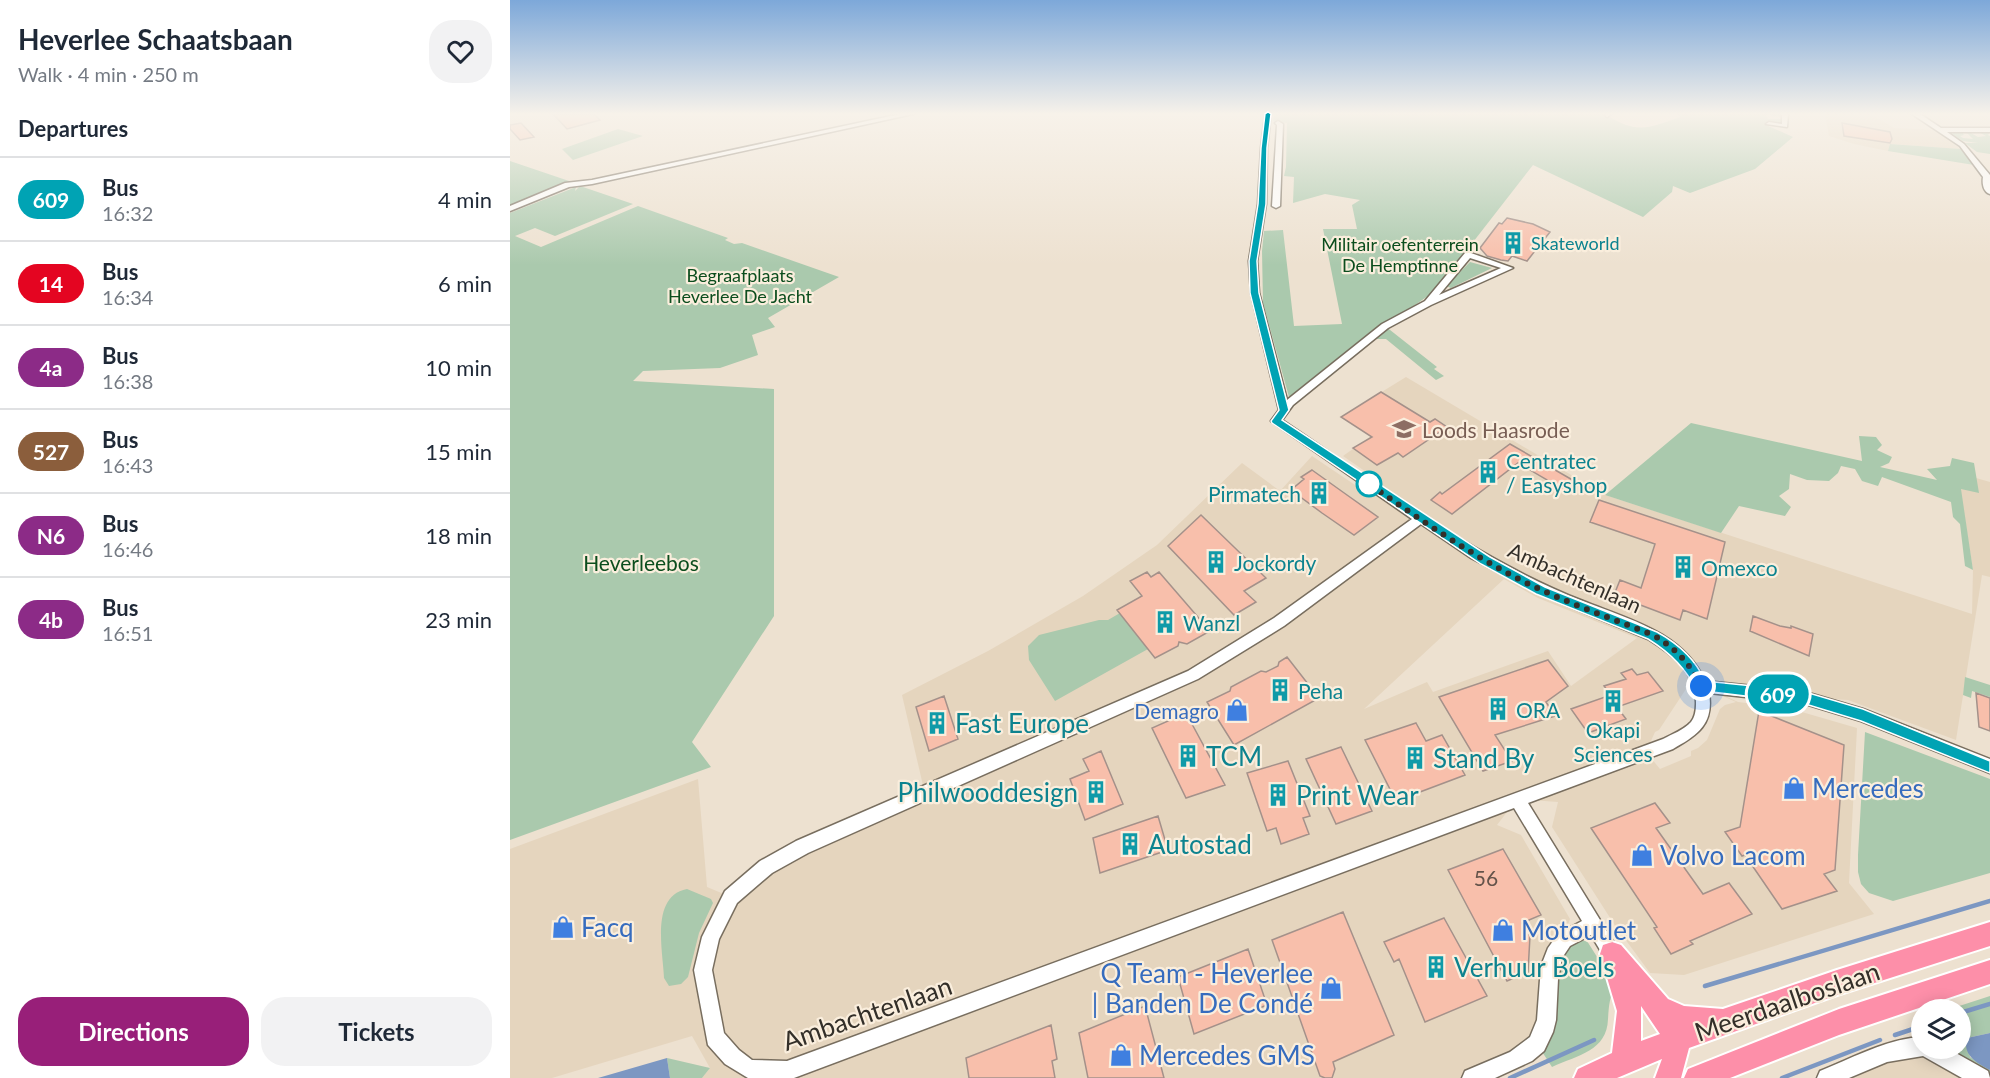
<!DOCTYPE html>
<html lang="en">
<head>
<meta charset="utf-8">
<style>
  body { margin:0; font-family:Lato,sans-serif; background:#f2f2f3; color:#1f2937; height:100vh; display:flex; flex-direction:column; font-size:22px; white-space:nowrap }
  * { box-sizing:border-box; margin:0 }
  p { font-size:20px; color:#747a83 }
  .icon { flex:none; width:33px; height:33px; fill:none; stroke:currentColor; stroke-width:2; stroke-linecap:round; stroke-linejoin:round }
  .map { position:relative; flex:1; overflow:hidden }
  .panel { display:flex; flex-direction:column; background:#fff; width:510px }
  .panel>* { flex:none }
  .badge { padding:0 12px; border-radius:20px; font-size:21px; line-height:39px }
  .fabs { position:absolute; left:1401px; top:999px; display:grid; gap:12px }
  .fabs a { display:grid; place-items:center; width:60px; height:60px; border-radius:50%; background:#fff; box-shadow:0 3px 15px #0003; font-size:30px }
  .you { position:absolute; width:30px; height:30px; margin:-15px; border:4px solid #fff; border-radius:50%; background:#1a73e8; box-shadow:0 0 0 9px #1a73e833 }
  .map>.badge { position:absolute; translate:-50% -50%; box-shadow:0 0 0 3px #fff }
  h2 { padding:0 18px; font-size:22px; line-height:54px }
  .round { display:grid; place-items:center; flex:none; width:63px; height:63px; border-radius:24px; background:#f2f2f3 }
  .overview { display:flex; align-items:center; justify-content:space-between; height:102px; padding:0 18px }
  h1 { font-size:28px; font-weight:700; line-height:45px }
  .primary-button { display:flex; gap:12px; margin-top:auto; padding:12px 18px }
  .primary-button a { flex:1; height:69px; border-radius:24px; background:#981f79; color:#fff; font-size:24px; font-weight:700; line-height:69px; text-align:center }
  .primary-button a+a { background:#f2f2f3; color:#1f2937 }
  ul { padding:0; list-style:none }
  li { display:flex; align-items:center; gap:18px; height:84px; padding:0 18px; border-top:2px solid #e0e1e3 }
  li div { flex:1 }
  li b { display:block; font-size:22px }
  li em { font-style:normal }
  li .badge { min-width:66px; font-weight:700; text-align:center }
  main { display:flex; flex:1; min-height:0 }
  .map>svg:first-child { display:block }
</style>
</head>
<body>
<main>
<section class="panel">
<div class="overview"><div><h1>Heverlee Schaatsbaan</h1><p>Walk · 4 min · 250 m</p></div><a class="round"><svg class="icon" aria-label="heart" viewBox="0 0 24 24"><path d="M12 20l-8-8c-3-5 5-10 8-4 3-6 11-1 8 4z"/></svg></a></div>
<h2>Departures</h2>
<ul>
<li><span class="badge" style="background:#00a3b4;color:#fff">609</span><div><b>Bus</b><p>16:32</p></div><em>4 min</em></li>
<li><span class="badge" style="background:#e40521;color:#fff">14</span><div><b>Bus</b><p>16:34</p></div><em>6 min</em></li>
<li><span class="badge" style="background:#8c2b87;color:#fff">4a</span><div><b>Bus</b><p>16:38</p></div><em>10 min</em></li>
<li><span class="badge" style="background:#8b5e3c;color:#fff">527</span><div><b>Bus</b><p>16:43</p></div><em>15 min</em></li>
<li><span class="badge" style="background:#8c2b87;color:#fff">N6</span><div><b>Bus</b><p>16:46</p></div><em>18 min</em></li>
<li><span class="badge" style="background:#8c2b87;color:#fff">4b</span><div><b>Bus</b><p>16:51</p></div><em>23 min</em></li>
</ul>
<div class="primary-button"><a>Directions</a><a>Tickets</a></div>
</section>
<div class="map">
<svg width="1480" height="1078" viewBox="0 0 1480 1078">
  <rect width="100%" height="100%" fill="#ede1d0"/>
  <path fill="#e5d5be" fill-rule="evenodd" d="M1315,114H1361L1384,128L1426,130L1451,149L1381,144L1378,151L1344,144L1319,136Z
    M896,377L1095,495L1462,614L1463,570L1450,489L1466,478L1480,482V577L1472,575L1446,740L1338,700L1292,697L1243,685L1193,686L1228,702L1278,708L1347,728L1339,883L1364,914L1174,975L1140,973L1104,924L1042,827L1048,802L1007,799L987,825L1011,835L1060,919L1052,941L1027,1044L962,1078H192L200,1068L182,1036L42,1078H0V849L188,779L197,887L221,897L232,886L415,794L392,695L478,651L573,596L647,545L732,463L770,491L802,456L854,491L869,481L833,456L861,436L831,417ZM994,579L1028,598L1127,638L1061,686L1038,651L923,692L917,682L854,709ZM1175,686H1191L1226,702L1215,705L1210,709L1197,740L1188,748L1181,751V756L1150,769L1136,752L1145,732L1149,730L1176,689Z
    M1399,1054L1426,1057L1461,1078H1340Z"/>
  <path fill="#aac9ad" d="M764,114H1095C1126,134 1137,129 1170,117L1166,114H1271V117L1256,115L1258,119H1271V123L1257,122L1256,125L1283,137L1245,169L1180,193L1163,186L1162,192L1133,217L1023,165L925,291L875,326L927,367L924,369L934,376L926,380L876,339H859L779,397L753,303L752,251L754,231L773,230L784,326L832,324L813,229H847L842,205L850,200L815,194L783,203L784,177L774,176L776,167L777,123L763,121Z
    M108,129L133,136L63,160L52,149Z
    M1445,131H1451L1454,135L1450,136L1453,138L1463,139L1455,131L1467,133H1461L1468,137L1476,136L1467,131L1480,132L1478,135L1480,136V154L1467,152L1455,143H1468L1453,141L1442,134Z
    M1380,144L1451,149L1464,165L1378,151Z
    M0,161L62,182L0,207Z
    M66,187L65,191L69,187H73L123,204L45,236L25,228L5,236L31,247L128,206L218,238L215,240L224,244L232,243L329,277L258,318L265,327L242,335L248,355L210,368L133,371L123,381L264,389V616L182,742L201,767L0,840V213Z
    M960,262L982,268L941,288L936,286Z
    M1181,423L1352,461L1349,436L1366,437L1372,445L1367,450L1382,457L1379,463L1370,467L1427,480L1417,469L1440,466L1442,458L1464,463L1469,493L1451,489L1463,570L1455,566L1450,524L1443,517L1441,502L1372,477L1368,486L1352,481L1345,469L1331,466L1328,473L1319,481L1297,480L1280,474L1279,489L1269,496L1281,507L1275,516L1229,506L1211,533L1095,495Z
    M610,613L638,649L545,701L519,660L518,646L529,635L589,620H598Z
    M1455,677L1480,685V697L1462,691L1461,698L1453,695Z
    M1355,732L1480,779V873L1383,901L1359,893L1351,884L1348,872V855Z
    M177,889L201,899L203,903L189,933L178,977L171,984L159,986L154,978C153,951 140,896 177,889Z
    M1052,941H1077L1106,987C1099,997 1099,1006 1098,1019C1097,1051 1068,1055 1042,1067L1027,1044Z
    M1480,996V1033L1457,1038L1460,1057L1480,1070V1075L1435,1049L1450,1048V1010L1440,1009Z
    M157,1058L200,1068L192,1078H160Z"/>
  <path fill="#7c97c2" d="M1480,1033V1070C1467,1063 1452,1055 1457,1038Z
    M157,1058L160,1078H88Z"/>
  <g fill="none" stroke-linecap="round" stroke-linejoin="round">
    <path stroke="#7c97c2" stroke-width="4.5" d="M1195,986L1480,901
      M1450,1013L1480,1004
      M1385,1035L1412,1026
      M1000,1078L1084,1040
      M1272,1078L1370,1040"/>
  </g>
  <path fill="#f8bfab" stroke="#a4918a" stroke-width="1.5" d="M43,114H84L90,120L57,129Z
    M11,123L24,137L10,140L0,129V125Z
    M1332,123L1380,132L1382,139L1380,143L1334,136Z
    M997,218L1023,224L1040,232L1017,261L1002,256L998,261L991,260L977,256L970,248L989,223L992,224Z
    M871,392L920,422L925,419L937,427L893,457L888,453L867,465L843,448L862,437L831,417Z
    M1000,444L1066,482L1056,491L1008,463L942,514L921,500L930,492L932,494Z
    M802,470L837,495L868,517L844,535L812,513L781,490L794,479L791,477Z
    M1089,500L1215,542L1197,619L1173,610L1170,620L1104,595L1110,580L1131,588L1145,544L1080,522Z
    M691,515L756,578L734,591L746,602L724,615L658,546Z
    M637,572L641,577L649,572L700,631L677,644L669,642L668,646L645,658L607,610L632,596L620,581Z
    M1243,616L1270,626L1281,628V626L1303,634L1299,656L1240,631Z
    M777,657L809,698L724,745L697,702L720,691L721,687L751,671L756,672L768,666L769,662Z
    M1038,660L1058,686L1036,702L1045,716L985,735L1002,761L973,771L929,697Z
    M1122,669L1127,675L1138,672L1153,691L1107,707L1116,719L1078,733L1061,709L1101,695L1094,686L1116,679L1111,673Z
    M1466,693L1480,698V731L1469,727Z
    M434,696L448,739L419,751L406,707Z
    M1249,711L1334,745L1325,870L1314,874L1327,891L1272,909L1235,855L1232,856L1215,832L1230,827Z
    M676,713L715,785L676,798L642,728Z
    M906,723L916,741L932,735L955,775L886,801L855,740Z
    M831,747L862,811L826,824L796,759Z
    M591,751L613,804L575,820L560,779L579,771L573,759Z
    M778,761L800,816L793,818L799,834L771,844L766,828L757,831L737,773Z
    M1145,803L1160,823L1146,828L1193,894L1219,883L1242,914L1180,941L1183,944L1161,954L1144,928L1147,927L1081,828Z
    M648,816L658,850L590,873L583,838Z
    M993,849L1031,915L1012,923L1020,936L1018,972L997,981L938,870Z
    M833,912L884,1035L823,1062L825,1069L822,1078H815L810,1076L762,940Z
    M934,918L977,996L915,1022L889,959L884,962L874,942Z
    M738,949L757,1005L684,1034L668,977Z
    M635,1006L654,1078H578L569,1033Z
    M541,1025L547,1059L542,1061L545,1078H459L456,1058Z"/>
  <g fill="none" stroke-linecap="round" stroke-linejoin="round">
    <g stroke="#786e5f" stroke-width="3">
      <path id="minor" d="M390,114H403L82,184L59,187L0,211V206L55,183L82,180Z
        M755,114H761L757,148L756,204L747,261L749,293L777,400L872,324L915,301L955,253H961L1003,268L921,305L878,328L783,405L772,420C869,485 964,558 1073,601C1118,619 1173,632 1195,681L1292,691L1353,709L1480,759V773L1351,721L1292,703L1199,693C1204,724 1188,735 1163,749L1018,803L1111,954L1108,960L1102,963L1096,960L1081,935L1060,946L1052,958L1048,979L1046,1020L1043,1032L1034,1051L1022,1061L985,1078H952L955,1071L1000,1052L1020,1037L1027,1020L1031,966L1038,948L1048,934L1072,921L1004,808L284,1078H238L215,1064L198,1045L184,970L192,937L215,891L250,861L286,841L678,671L764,618L902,519L761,421L769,410L741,293L739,261L748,204L751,148ZM960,258L991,268L929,295ZM911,524L961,558L1027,593L1138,639C1162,654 1187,673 1186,704C1186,710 1185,717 1181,722C1174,730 1162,734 1153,739L277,1061L242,1060L229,1050L214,1033L202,970L209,939L227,903L262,873L298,853L688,679L774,626Z
        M1094,114H1101L1097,117Z
        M1272,114H1278L1277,127L1256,124L1259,122L1272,124Z
        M1402,114H1410L1431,128H1480V132H1437L1454,144L1480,175V194C1473,192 1472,183 1473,177L1450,146Z
        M768,121L773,124L770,206L766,208L762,206L767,125L765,123Z
        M1401,1038H1412V1048H1437L1478,1071L1480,1078H1452L1413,1056L1377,1062L1339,1078H1307L1310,1071C1340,1059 1369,1043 1401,1038Z"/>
    </g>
    <g stroke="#fff" stroke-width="4">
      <path id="highway" d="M1480,922V946L1327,995L1179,1048L1171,1078H1145L1152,1059L1107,1078H1064L1068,1069L1102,1053L1107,1011L1090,954L1093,945L1102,942L1111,945L1158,999L1174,1006L1213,1009L1327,970ZM1131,1006L1150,1034L1131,1041Z
        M1480,960V984L1329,1035L1220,1078H1174L1178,1069L1329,1009Z"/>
    </g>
    <use href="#minor" fill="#fff" fill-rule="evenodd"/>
    <use href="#highway" fill="#fd8fa9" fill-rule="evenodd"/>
  </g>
  <linearGradient id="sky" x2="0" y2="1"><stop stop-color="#7da8d9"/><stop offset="0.43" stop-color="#f7f2ea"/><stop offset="1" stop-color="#f7f2ea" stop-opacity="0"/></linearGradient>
  <rect width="1480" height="265" fill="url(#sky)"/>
  <path fill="#00a3b4" stroke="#fff" stroke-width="1.5" d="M758,112L761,114L757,148L756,204L747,261L749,293L779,410L772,420L980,557L1035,587L1147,632C1167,643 1186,660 1195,681L1292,691L1353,709L1480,761V773L1351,721L1292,703L1186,690C1176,668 1159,652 1138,639L1026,594L971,564L762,423L761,421L769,410L740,293L739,261L748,204L751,148L755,114Z"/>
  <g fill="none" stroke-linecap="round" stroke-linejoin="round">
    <path stroke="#332f29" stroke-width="6" stroke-dasharray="0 10.8" d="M859,484L856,482C904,515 952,549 1003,576C1048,600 1096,616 1143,635C1165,648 1180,663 1191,686"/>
  </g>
  <defs>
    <g id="building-bare" transform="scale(1.8)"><path d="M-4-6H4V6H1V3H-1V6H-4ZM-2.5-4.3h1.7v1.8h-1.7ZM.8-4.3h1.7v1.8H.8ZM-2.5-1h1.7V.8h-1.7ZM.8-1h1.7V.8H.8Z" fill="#0f9aa8" stroke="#faeedd" stroke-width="2.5" paint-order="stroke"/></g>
    <g id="university-bare" transform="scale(1.8)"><path d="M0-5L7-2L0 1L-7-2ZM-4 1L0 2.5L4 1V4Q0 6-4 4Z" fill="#8d6e63" stroke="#faeedd" stroke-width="2.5" paint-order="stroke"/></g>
    <g id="shop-bare" transform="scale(1.8)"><path d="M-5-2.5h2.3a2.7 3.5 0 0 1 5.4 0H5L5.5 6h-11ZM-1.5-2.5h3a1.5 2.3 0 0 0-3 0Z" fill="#3f7fe0" stroke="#faeedd" stroke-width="2.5" paint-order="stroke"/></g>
  </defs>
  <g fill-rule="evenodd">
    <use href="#building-bare" x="1003" y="243"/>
    <use href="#university-bare" x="894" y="429"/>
    <use href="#building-bare" x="978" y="472"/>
    <use href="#building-bare" x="809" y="493"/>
    <use href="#building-bare" x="706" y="562"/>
    <use href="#building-bare" x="1173" y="567"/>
    <use href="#building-bare" x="655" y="622"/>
    <use href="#building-bare" x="770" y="690"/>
    <use href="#building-bare" x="1103" y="701"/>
    <use href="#building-bare" x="988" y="709"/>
    <use href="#shop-bare" x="727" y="710"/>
    <use href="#building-bare" x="427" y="723"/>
    <use href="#building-bare" x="678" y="756"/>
    <use href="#building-bare" x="905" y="758"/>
    <use href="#shop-bare" x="1284" y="788"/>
    <use href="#building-bare" x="586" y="792"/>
    <use href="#building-bare" x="768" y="795"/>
    <use href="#building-bare" x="620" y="844"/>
    <use href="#shop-bare" x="1132" y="855"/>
    <use href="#shop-bare" x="53" y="927"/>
    <use href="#shop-bare" x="993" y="930"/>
    <use href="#building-bare" x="926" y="967"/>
    <use href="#shop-bare" x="821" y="988"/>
    <use href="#shop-bare" x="611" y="1055"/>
  </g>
  <circle fill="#fff" stroke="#00a3b4" stroke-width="3" cx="859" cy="484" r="12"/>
  <g text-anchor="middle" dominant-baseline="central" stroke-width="4.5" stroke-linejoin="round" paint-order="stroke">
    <g font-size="18" fill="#0d838f" stroke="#faeedd" text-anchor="start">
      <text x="1021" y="243">Skateworld</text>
    </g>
    <g font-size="18" fill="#0b4d1d" stroke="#faeedd">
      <text x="890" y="244">Militair oefenterrein<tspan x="890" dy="21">De Hemptinne</tspan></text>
      <text x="230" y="275">Begraafplaats<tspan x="230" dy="21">Heverlee De Jacht</tspan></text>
    </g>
    <g font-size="21" fill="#785e54" stroke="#faeedd" text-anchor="start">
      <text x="912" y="429">Loods Haasrode</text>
    </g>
    <g font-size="21" fill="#0d838f" stroke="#faeedd" text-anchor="start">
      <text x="996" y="460">Centratec<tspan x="996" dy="24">/ Easyshop</tspan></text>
      <text x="791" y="493" text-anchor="end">Pirmatech</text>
      <text x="724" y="562">Jockordy</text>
      <text x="1191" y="567">Omexco</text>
      <text x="673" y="622">Wanzl</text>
      <text x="788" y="690">Peha</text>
      <text x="1006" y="709">ORA</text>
      <text x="1103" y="729" text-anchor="middle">Okapi<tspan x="1103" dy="24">Sciences</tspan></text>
    </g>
    <g font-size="21" fill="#0b4d1d" stroke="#faeedd">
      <text x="131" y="562">Heverleebos</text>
    </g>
    <g font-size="21" fill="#332f29" stroke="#faeedd">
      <text transform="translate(1065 577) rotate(24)">Ambachtenlaan</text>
    </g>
    <g font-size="21" fill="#366cbe" stroke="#faeedd" text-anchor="end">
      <text x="709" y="710">Demagro</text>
    </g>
    <g font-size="21" fill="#64534a">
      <text x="976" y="877">56</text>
    </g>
    <g font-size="26" fill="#0d838f" stroke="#faeedd" text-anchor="start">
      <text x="445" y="723">Fast Europe</text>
      <text x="696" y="756">TCM</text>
      <text x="923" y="758">Stand By</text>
      <text x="568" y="792" text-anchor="end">Philwooddesign</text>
      <text x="786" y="795">Print Wear</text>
      <text x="638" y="844">Autostad</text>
      <text x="944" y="967">Verhuur Boels</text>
    </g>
    <g font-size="26" fill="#366cbe" stroke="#faeedd" text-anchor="start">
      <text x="1302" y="788">Mercedes</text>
      <text x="1150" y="855">Volvo Lacom</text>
      <text x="71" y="927">Facq</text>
      <text x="1011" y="930">Motoutlet</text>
      <text x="803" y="973" text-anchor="end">Q Team - Heverlee<tspan x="803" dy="30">| Banden De Condé</tspan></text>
      <text x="629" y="1055">Mercedes GMS</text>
    </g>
    <g font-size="26" fill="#332f29" stroke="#faeedd">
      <text transform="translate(1277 1001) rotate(-19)">Meerdaalboslaan</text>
      <text transform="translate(357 1013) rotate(-19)">Ambachtenlaan</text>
    </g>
  </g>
</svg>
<div class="fabs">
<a><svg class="icon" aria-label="layers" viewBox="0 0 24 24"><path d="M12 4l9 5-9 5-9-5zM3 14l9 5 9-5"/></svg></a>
</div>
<div class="you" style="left:1191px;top:686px"></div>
<b class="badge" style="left:1268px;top:694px;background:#00a3b4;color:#fff">609</b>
</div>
</main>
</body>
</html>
